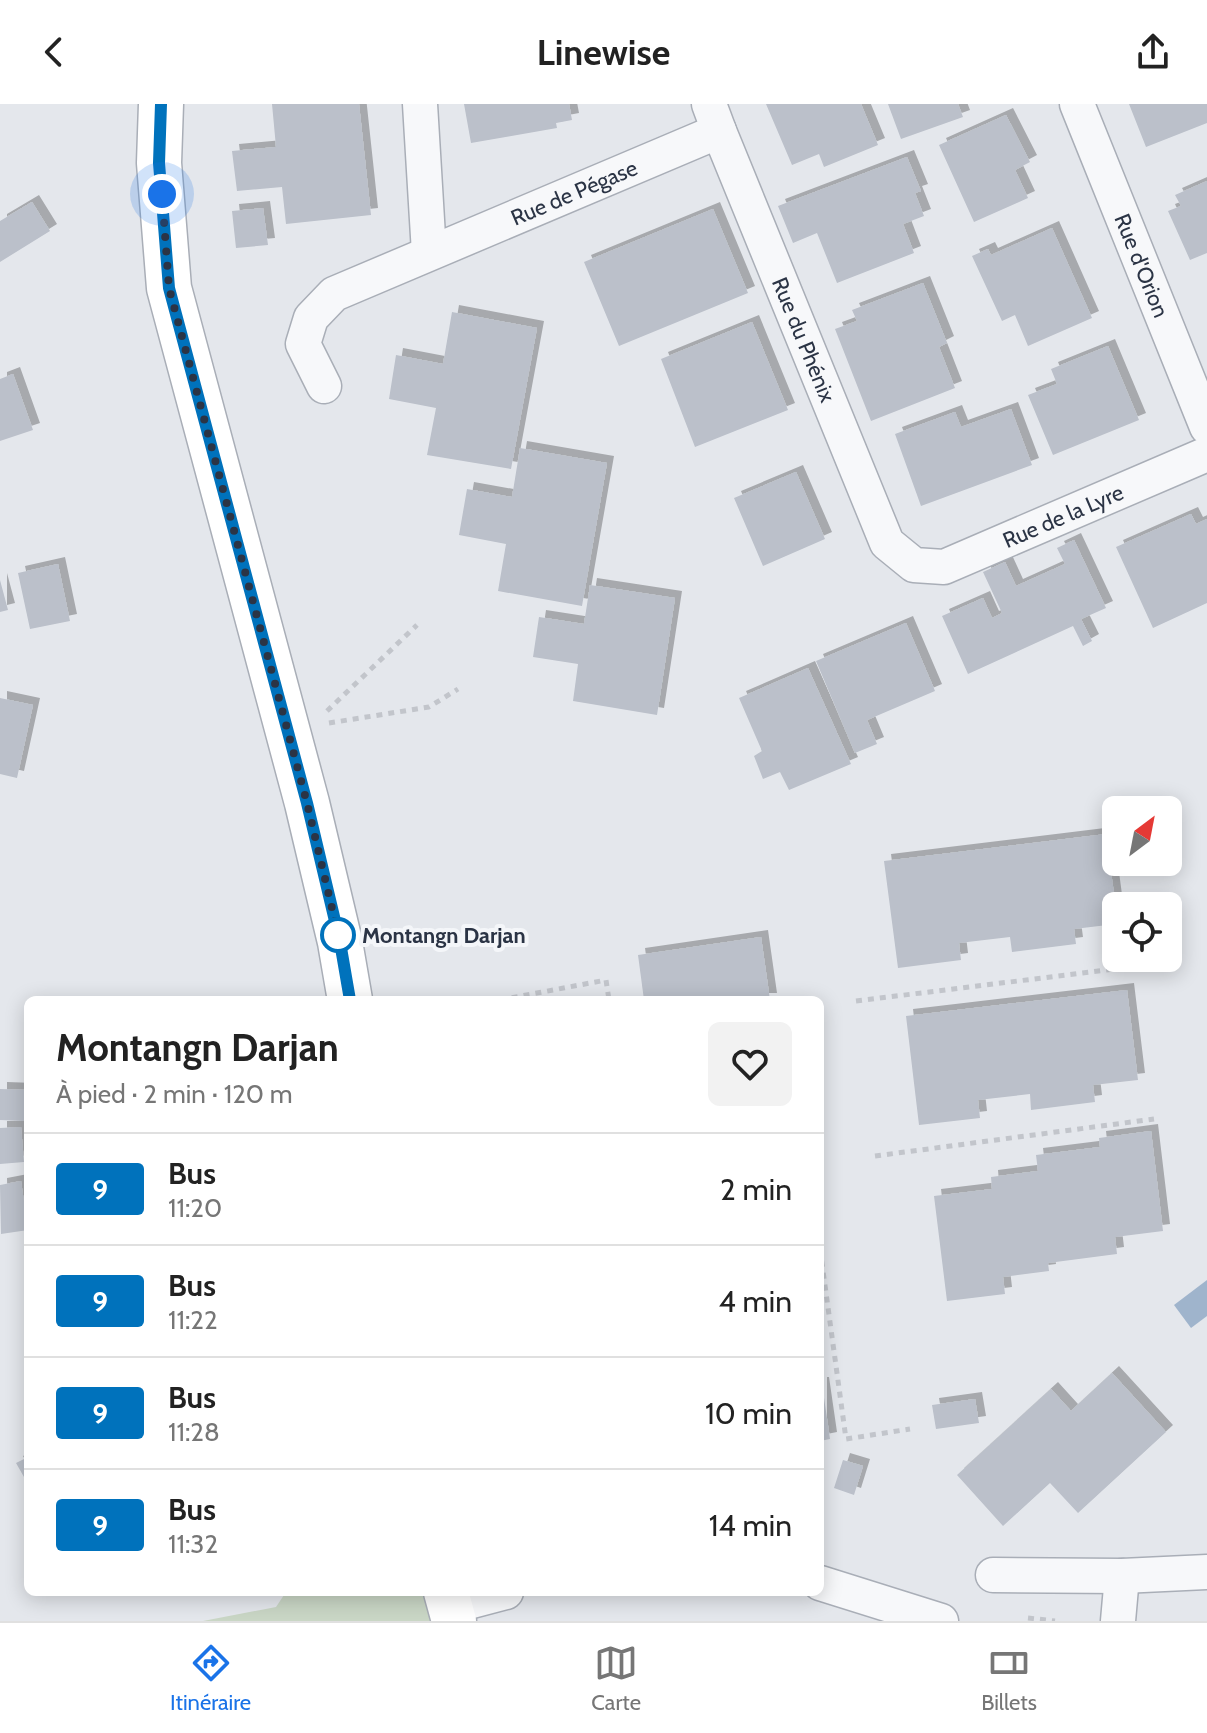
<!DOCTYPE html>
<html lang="fr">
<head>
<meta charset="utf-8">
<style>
  body { margin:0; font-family:Cabin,sans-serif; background:#f2f2f2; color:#222; height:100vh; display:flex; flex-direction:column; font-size:30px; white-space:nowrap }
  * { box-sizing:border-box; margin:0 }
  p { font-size:26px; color:#767676 }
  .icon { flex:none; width:44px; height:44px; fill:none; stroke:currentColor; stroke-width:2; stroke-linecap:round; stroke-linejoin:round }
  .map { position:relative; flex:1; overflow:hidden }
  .side { position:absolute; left:24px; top:892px; width:800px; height:600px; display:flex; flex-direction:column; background:#fff; border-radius:12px; box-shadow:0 4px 20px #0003 }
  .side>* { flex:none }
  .badge { padding:0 16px; border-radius:6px; font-size:28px; line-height:52px }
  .needle { width:52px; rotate:32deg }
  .buttons { position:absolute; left:1102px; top:692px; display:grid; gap:16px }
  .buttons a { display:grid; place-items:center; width:80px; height:80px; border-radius:12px; background:#fff; box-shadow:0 4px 20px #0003; font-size:40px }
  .you { position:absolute; width:40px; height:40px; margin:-20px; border:6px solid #fff; border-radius:50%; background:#1a73e8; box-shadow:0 0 0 12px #1a73e833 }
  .map>.badge { position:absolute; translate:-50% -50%; box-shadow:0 0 0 4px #fff }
  .round { display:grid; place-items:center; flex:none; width:84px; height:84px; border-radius:12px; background:#f2f2f2 }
  .summary { display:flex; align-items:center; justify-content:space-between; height:136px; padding:0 32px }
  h1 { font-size:38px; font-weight:700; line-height:60px }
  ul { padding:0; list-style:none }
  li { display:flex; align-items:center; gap:24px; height:112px; padding:0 32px; border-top:2px solid #e0e0e0 }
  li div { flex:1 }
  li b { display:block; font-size:30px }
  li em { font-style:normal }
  li .badge { min-width:88px; font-weight:700; text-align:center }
  header { display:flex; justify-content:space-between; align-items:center; height:104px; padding:0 32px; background:#fff; font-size:36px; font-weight:700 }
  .dock { display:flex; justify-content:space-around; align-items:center; height:112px; border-top:2px solid #e0e0e0; background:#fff; font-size:22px; color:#767676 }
  .dock a { display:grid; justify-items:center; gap:4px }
  .dock .selected { color:#1a73e8 }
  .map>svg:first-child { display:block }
</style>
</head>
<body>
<header><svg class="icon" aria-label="back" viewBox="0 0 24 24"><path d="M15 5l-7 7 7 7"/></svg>Linewise<svg class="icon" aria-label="share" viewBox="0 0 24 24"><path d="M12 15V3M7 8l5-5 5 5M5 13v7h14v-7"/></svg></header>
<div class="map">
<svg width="1207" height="1517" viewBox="0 0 1207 1517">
  <defs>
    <filter id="shadow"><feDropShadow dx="7" dy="-7" stdDeviation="0" flood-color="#0004"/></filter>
  </defs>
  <rect width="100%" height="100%" fill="#e4e7ec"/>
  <path fill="#c9d6c5" d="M286,1488H423L430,1517H203L276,1503Z"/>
  <path fill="#9fb4cc" d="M1207,1176V1212L1191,1224L1174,1201Z"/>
  <path fill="#bbc0ca" filter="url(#shadow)" d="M272,0H359L371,111L286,120L282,83L237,87L232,47L276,43Z
    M464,0H569L572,16L556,19L557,24L471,39Z
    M766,0H861L878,41L824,63L819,50L792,61Z
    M888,0H958L963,13L901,35Z
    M1129,0H1207V19L1146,43Z
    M1006,11L1030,58L1015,66L1028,94L974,118L939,41Z
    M907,53L921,87L915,89L924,112L903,120L914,149L837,179L817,129L793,139L778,102Z
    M1207,77V149L1190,156L1168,107L1181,102L1175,91Z
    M32,98L50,127L0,158V117Z
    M263,104L268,141L236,144L232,107Z
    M713,105L748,189L619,242L584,158Z
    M1052,124L1092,214L1028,242L1015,211L1002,217L972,152L988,145L991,151Z
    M923,179L947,239L939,243L955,284L871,317L835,225L857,217L852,206Z
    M452,208L537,224L511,365L427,351L436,304L389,295L396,251L443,260Z
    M752,218L788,306L695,343L661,255Z
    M1108,242L1139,316L1053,351L1028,291L1057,280L1051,265Z
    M13,270L33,326L0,337V275Z
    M1011,305L1032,361L921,402L895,330L955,308L961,323Z
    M520,344L607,359L582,502L498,487L506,440L459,431L467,385L512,393Z
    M796,368L825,435L763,462L734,394Z
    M1191,410L1196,420L1207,415V499L1153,524L1116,443Z
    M1074,436L1106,504L1081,515L1092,537L1083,542L1073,522L968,570L942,512L983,494L992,514L1002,509L983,468L1005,458L1016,482L1065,460L1057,444Z
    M58,460L70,517L30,525L18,469Z
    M0,476L8,506L0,508Z
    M590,481L675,494L657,611L573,597L578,560L533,553L539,513L584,520Z
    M906,519L935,587L867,616L877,640L855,649L816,557Z
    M808,564L851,660L789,686L780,668L763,675L754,652L762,647L739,594Z
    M0,594L33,601L17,674L0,670Z
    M1106,730L1116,805V820L1074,825L1076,840L1012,848L1010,833L959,839L961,856L898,864L884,757Z
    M761,833L770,896H644L638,851Z
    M1127,886L1138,976L1093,981L1095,998L1031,1006L1030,990L978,996L980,1014L919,1021L906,912Z
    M0,985L28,986V1017L0,1016Z
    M21,1023L24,1058L0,1060V1024Z
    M1151,1027L1163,1127L1115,1133L1117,1150L1048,1159L1049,1167L1003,1173L1005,1190L947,1197L934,1092L992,1085L991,1073L1038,1067L1036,1051L1100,1043L1099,1034Z
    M21,1077L28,1126L1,1130L0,1081Z
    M1112,1269L1166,1328L1078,1409L1050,1379L1003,1422L957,1371L1051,1285L1071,1307Z
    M820,1280H822L830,1335L820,1337Z
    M975,1295L979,1319L936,1325L932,1301Z
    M28,1353V1380L16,1359Z
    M843,1356L863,1362L854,1391L834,1384Z"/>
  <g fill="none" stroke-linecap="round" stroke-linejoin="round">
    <g stroke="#a9aeb7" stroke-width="37">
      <g id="street">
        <path d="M420,0L429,149"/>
        <path id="s1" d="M709,0L719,27L887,439L914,461L944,463L1207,350"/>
        <path id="s2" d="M1077,0L1207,323"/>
        <path id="s3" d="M324,282L303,240L311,214L334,190L719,27"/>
        <path d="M993,1471L1122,1472L1207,1468"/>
        <path d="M820,1479L941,1517"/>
        <path d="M449,1503L506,1488"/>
        <path d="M1118,1517L1122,1472"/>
      </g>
    </g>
    <g stroke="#a9aeb7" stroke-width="47">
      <path id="secondary" d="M161,0L159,59L169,184L307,699L340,838L350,896
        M446,1488L454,1517"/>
    </g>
    <path stroke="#c2c5cb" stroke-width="5" stroke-dasharray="6 6" stroke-linecap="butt" d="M327,607L417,521
      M329,619L429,603L458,585
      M500,896L606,876L609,896
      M856,897L1131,863
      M875,1052L1154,1015
      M820,1145L846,1335L910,1325
      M1028,1514L1055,1517"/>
    <use href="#street" stroke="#f7f8fa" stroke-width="34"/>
    <use href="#secondary" stroke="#fff" stroke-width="44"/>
  </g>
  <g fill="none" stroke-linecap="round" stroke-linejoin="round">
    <g stroke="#fff" stroke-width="18">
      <path id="line" d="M161,0L159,59L169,184L307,699L340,838L350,896"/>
    </g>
    <use href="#line" stroke="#0072bc" stroke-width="12"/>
    <path stroke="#2b3445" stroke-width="8" stroke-dasharray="0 14.4" d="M162,90L169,184L307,699L340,838L338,831"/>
  </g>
  <circle fill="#fff" stroke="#0072bc" stroke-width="4" cx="338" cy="831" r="16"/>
  <g text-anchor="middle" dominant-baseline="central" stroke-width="8" stroke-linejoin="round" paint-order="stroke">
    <g font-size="22" fill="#2b3445" stroke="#f4f6f9">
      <text stroke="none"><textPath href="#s3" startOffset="368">Rue de Pégase</textPath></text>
      <text stroke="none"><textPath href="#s2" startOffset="174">Rue d'Orion</textPath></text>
      <text stroke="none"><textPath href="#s1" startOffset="254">Rue du Phénix</textPath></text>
      <text stroke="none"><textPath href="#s1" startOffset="668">Rue de la Lyre</textPath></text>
    </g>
    <g font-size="22" font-weight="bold" fill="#2b3445" stroke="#f4f6f9" text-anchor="start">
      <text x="362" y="831">Montangn Darjan</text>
    </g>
  </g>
</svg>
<div class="buttons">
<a><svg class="needle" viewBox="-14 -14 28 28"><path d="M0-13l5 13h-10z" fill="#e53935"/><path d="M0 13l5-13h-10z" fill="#767676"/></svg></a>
<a><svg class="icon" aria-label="locate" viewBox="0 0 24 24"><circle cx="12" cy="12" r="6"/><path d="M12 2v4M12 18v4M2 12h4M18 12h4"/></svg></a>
</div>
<div class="you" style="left:162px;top:90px"></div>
<section class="side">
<div class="summary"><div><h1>Montangn Darjan</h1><p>À pied · 2 min · 120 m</p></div><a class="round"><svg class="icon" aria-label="heart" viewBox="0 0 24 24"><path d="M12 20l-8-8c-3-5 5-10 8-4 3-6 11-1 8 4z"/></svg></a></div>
<ul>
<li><span class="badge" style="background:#0072bc;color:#fff">9</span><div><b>Bus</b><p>11:20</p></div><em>2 min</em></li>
<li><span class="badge" style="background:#0072bc;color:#fff">9</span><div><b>Bus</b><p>11:22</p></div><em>4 min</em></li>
<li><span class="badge" style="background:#0072bc;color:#fff">9</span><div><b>Bus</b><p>11:28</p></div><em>10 min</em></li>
<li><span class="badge" style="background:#0072bc;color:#fff">9</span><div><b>Bus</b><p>11:32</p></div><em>14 min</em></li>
</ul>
</section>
</div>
<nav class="dock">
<a class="selected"><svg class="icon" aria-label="directions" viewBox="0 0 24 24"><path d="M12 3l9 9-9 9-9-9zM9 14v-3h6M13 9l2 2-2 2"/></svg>Itinéraire</a>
<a><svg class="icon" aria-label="map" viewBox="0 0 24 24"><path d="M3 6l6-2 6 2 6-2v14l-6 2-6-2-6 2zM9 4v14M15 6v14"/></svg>Carte</a>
<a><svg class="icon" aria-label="tickets" viewBox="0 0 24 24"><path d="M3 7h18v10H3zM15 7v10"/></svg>Billets</a>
</nav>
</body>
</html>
